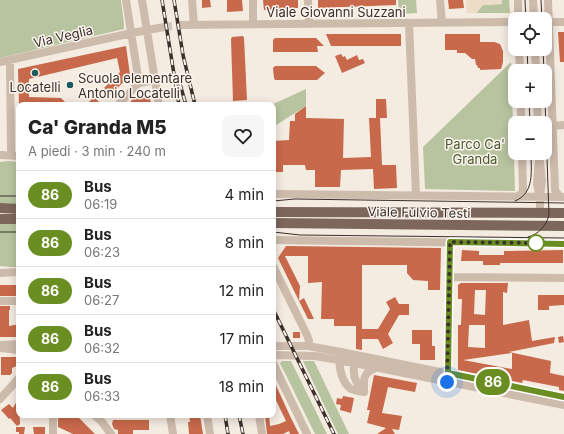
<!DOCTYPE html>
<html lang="it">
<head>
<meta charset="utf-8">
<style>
  body { margin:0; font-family:Inter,sans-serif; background:#f6f6f6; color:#222; height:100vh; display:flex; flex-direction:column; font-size:15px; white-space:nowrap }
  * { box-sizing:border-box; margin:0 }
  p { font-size:13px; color:#767676 }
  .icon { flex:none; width:22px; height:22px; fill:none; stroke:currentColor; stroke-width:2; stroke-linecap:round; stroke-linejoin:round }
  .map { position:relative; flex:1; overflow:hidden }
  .details { position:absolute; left:16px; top:102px; width:260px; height:316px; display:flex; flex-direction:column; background:#fff; border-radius:8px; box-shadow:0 2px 10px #0003 }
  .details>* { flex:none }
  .badge { padding:0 8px; border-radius:13px; font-size:14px; line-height:26px }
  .tools { position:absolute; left:508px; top:12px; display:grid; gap:8px }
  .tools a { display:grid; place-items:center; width:44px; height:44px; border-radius:8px; background:#fff; box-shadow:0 2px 10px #0003; font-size:20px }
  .you { position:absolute; width:20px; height:20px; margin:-10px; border:3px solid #fff; border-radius:50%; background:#1a73e8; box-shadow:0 0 0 6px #1a73e833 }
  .map>.badge { position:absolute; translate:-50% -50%; box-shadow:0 0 0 2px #fff }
  .round { display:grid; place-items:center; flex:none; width:42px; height:42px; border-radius:8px; background:#f6f6f6 }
  .overview { display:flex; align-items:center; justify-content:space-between; height:68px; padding:0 12px }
  h1 { font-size:19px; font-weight:800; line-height:30px }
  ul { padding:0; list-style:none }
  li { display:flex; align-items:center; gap:12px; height:48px; padding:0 12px; border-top:1px solid #e0e0e0 }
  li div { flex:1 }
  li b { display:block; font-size:15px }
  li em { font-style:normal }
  li .badge { min-width:44px; font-weight:700; text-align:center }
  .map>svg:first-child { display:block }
</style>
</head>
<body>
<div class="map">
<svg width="564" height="434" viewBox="0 0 564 434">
  <rect width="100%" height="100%" fill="#f4ebe1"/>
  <path fill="#b8c4a0" d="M0,0H121L124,24V29L0,58Z
    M398,0H416L417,13L399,14Z
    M502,0H509L510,13H476L483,5L502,4Z
    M511,62L515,191L425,189L423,147Z
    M306,89V106L273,127V105H271Z
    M8,161L19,162V205L0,204V162Z
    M0,224H19V267H10L0,266Z
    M282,361H291L327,434H315L280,363Z
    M303,361H314L349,434H338Z"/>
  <path fill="#ecdcc8" d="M466,0H502V4L483,5L476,13H467Z"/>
  <path fill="#c8694b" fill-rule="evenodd" d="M202,0H210L211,7L202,8Z
    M227,0H242L243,11L227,12Z
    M263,0H298V8L264,10Z
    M318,0H396V5L318,8Z
    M448,0H463L464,8L449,9Z
    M558,32H564V62H560Z
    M326,34H401V46H331Z
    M445,34H480V42H494L500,44L503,51V62L501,69L480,70V68H478L477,65H476L475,59H472L465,53H457V50H445Z
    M243,36L244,38L247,100L233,101L231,39L232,37Z
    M275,38H316L324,46H317L318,52H273V40Z
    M126,46L130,75L111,95L104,88L120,72L117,58L29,79V97L61,98L68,105H19L18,69Z
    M341,54L343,57L345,56L347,60L357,55L359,60L363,59L365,63L342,73L335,56Z
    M275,66H316L325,73L317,80H275L274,78L273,68Z
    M94,97L102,105H86Z
    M150,97L151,105H127L134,98Z
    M376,99H386L387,118H376Z
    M306,106V118L344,119L343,158L371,157L369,118H380L382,165H396L397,188L374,189L373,169L341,170L340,187H315V170H306L305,165H283V172H273V141L289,140L290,121H295V114Z
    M286,246L441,248L440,290H428V281L413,280L407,273V265H362V329H378L390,309L386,302L395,297L399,304H409V315H399L388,334L393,343L383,349L378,339H362V350L356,349V326H334V319H321L322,282L308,283V256H285L300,286L299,301L278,258Z
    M462,250L479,251V255H504V251L563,250V263H500V265H483V261H461Z
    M461,283H508L507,293L503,292V325L529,320L532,341L555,337L554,343L509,352L551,361L550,373L564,376V391L559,390V387L523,380L522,383L458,370V325H461L462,299H458V285ZM475,290H486L485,315L474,314ZM469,325H485V348L468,347ZM512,353V369L463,360Z
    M0,285H19V296H0Z
    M538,295H564V305L549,306V310H538Z
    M304,298L314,319H308L299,301Z
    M0,306H10V310H9V326L19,324V337H0Z
    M412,330H432V346H435V360H420V344H412Z
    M293,332H300V338H293Z
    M563,336L564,342L559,343L558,337Z
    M1,357H19V365L12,368V373L10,375H1Z
    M374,375L417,383L415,392L388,387L382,413L402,416L399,430L392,429L395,434H377L386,428L367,423L370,410H367Z
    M273,379L291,418L299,434H290L289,431L283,434H267L265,415H269L270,426L279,424L286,421L273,394Z
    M343,396L354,398L351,413L340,410L341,405L336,404L337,398L342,399Z
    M19,397L20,424L17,426L10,418L9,419L1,410L9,404L13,408Z
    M58,415H79V418L95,434H73L58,427Z
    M189,415H200L203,434H189L188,422H190Z
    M113,420H149V430H133V434H118V430L114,429L112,424Z
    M16,427H25L24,434H19V432H16Z
    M33,427H45V434H34Z"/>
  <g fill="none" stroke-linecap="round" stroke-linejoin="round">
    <path stroke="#cfc6bd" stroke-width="8" stroke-dasharray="8 4" stroke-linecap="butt" d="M164,27L181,25"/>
    <path stroke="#cdbbac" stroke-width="8" d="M126,0L139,83
      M142,0L159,105
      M192,0L194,25
      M253,0V24
      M308,0L309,24
      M440,0L442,23
      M518,0V19
      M533,0L534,19
      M548,0L555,190L560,197
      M545,22H564
      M409,23L416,195
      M181,25L515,22
      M519,49L520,71
      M535,49L536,71
      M10,60L11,155
      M0,62L132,33L164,27
      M139,83L156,80
      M521,101V123
      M537,101L538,123
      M118,105L139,83
      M553,126L564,125
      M539,153L542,181L540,196
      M0,155L19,156
      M539,159L537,184L540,197V213
      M273,194L564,197
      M517,197L521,194L523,191L522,153
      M273,240L564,244
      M273,266L307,335L309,341L308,346
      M0,273L19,272
      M450,277L564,278
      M0,301H19
      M2,345L19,344
      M273,346H308L341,352L564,397
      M0,348L19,350
      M273,355L315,356L339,360L564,405
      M340,357C338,366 342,383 351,389C354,391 360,391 364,392
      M355,360C352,372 354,383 364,392
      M273,363L307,434
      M448,378L450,242
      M364,392C364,379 362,374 375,368
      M0,399L19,378
      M53,415V434
      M94,415L102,422L111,434
      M170,415L173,434
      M207,415L210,434
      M259,415L262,434"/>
    <path stroke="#7d675c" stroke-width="10" d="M0,208L19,209
      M273,212L564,213
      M0,219H19
      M273,223L564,226"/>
    <path stroke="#3b302b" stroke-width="1" d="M525,0L526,19
      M541,0L542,19
      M527,49L528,71
      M543,49L544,71
      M529,101L530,123
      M0,196H19
      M273,201L295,199L564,203
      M515,201C535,193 531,171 531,153
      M0,232H19
      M273,232L300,235L564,238
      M528,237C539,234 546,226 549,215L545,101"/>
    <g stroke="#3b302b" stroke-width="3.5">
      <path id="rail" d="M162,0L179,105
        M174,0L183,55L195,105
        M180,84L186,105
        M273,309L334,434
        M225,415L228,434
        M239,415L243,434"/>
    </g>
    <use href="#rail" stroke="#fbf5ee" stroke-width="2" stroke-dasharray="6" stroke-linecap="butt"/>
  </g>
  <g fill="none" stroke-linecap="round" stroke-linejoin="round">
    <g stroke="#fff" stroke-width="9">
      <path id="line" d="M564,244L450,242L448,373L564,397"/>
    </g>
    <use href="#line" stroke="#6b8e23" stroke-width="6"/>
    <path stroke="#3b302b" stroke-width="4" stroke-dasharray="0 7.2" d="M447,382L450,242L536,243"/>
  </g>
  <g fill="#1f5a5e" stroke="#fbf5ee" stroke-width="1.5">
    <circle cx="35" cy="73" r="4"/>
    <circle cx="70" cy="85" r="4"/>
  </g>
  <circle fill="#fff" stroke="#6b8e23" stroke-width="2" cx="536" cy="243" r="8"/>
  <g text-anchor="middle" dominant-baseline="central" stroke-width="3" stroke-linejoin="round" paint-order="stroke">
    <g font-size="13" fill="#3b302b" stroke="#fbf5ee">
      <text x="336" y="12">Viale Giovanni Suzzani</text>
      <text transform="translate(63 36) rotate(-13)">Via Veglia</text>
      <text transform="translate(419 212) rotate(1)">Viale Fulvio Testi</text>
    </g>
    <g font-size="13" fill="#3b302b" stroke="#fbf5ee" text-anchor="start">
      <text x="78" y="78">Scuola elementare<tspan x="78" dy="15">Antonio Locatelli</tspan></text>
      <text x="35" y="87" text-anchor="middle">Locatelli</text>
    </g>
    <g font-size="13" fill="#4a5a2e" stroke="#fbf5ee">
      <text x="475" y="144">Parco Ca'<tspan x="475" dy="15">Granda</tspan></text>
    </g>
  </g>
</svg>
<div class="tools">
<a><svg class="icon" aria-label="locate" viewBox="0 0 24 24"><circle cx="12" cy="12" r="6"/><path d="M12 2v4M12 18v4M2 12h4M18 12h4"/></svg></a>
<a>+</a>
<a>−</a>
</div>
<div class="you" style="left:447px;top:382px"></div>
<b class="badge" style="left:493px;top:382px;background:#6b8e23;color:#fff">86</b>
<section class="details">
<div class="overview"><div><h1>Ca' Granda M5</h1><p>A piedi · 3 min · 240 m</p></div><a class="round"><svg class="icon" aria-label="heart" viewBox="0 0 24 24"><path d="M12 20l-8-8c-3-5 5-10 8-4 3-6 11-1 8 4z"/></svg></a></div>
<ul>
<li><span class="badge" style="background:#6b8e23;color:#fff">86</span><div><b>Bus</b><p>06:19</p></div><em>4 min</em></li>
<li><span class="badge" style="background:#6b8e23;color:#fff">86</span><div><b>Bus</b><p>06:23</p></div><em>8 min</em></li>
<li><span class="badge" style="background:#6b8e23;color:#fff">86</span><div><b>Bus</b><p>06:27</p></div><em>12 min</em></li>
<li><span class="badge" style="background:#6b8e23;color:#fff">86</span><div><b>Bus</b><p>06:32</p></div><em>17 min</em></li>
<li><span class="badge" style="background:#6b8e23;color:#fff">86</span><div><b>Bus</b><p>06:33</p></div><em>18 min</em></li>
</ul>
</section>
</div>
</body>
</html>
